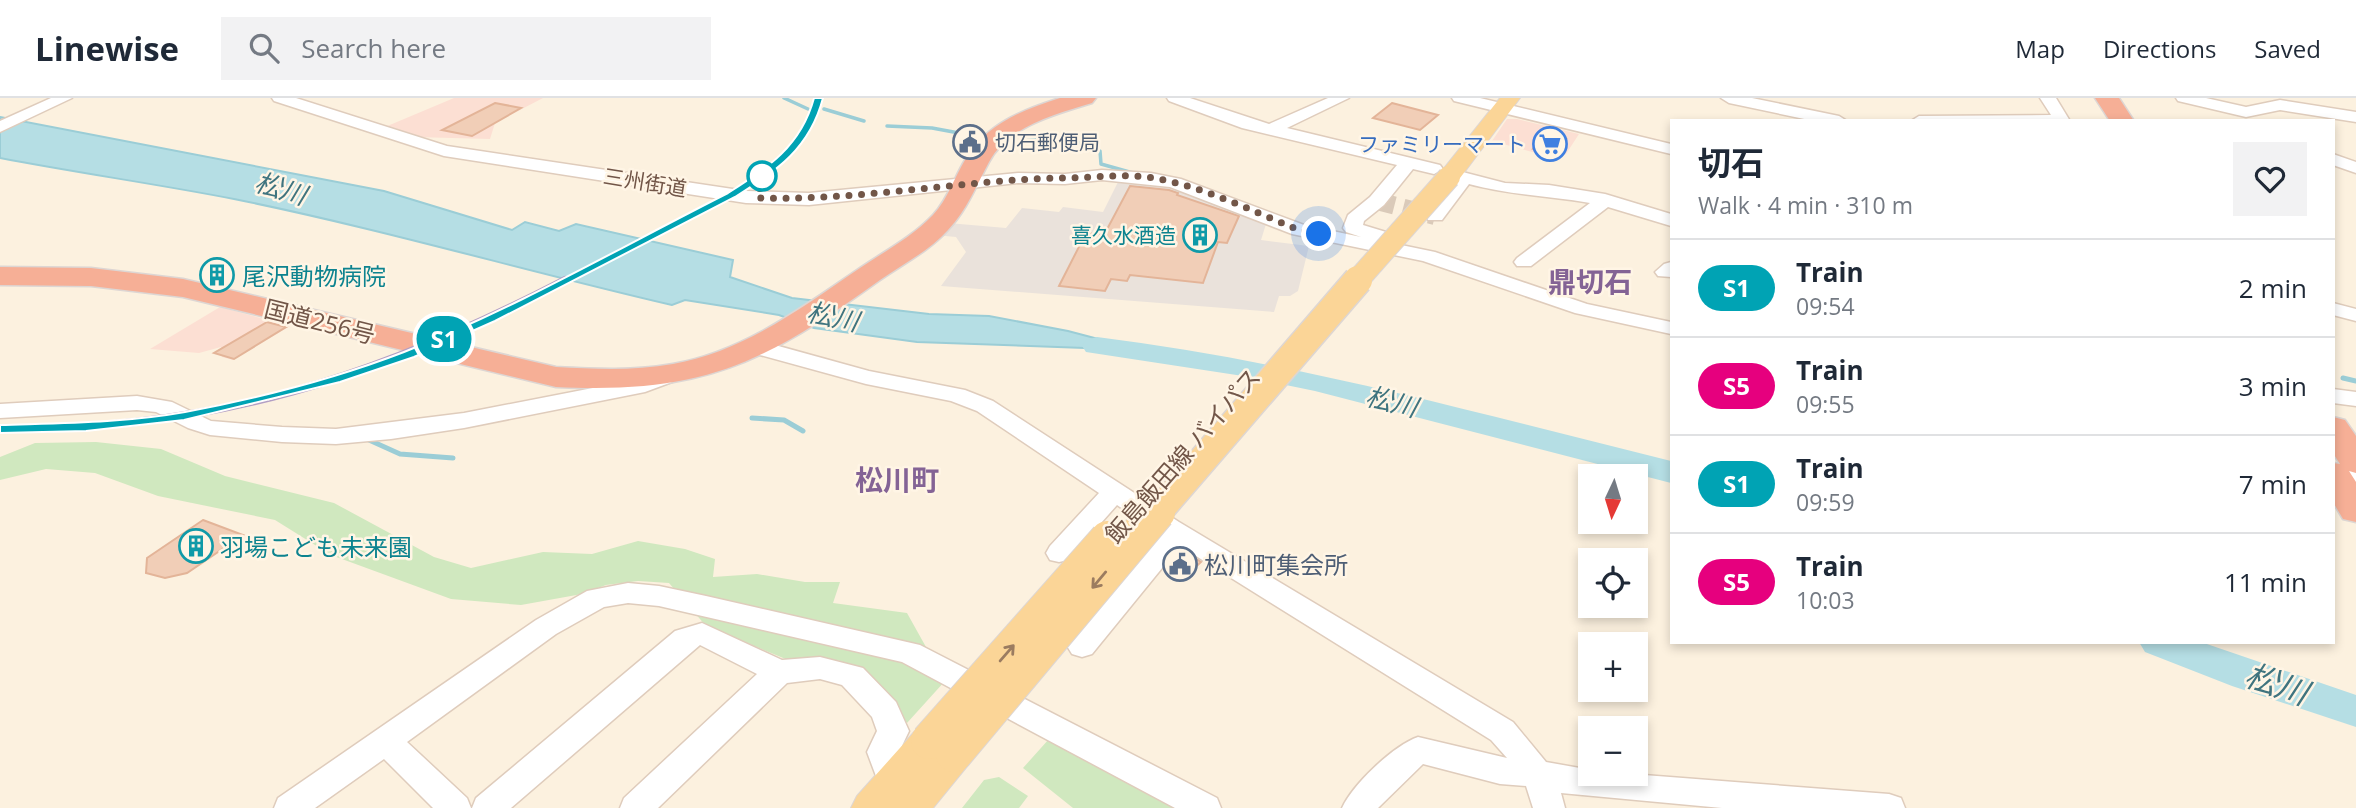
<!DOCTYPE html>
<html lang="en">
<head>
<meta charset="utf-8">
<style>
  body { margin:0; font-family:"Open Sans","Noto Sans JP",sans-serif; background:#f2f2f3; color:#1f2937; height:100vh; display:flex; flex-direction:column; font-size:26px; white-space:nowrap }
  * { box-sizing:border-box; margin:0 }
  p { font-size:23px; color:#747a83 }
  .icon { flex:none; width:38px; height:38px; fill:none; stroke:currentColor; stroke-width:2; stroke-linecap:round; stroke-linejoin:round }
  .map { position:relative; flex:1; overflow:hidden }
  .panel { position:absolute; left:1670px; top:21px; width:665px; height:525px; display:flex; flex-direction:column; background:#fff; border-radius:0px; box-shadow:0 4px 10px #0003 }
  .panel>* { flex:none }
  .badge { padding:0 14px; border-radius:23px; font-size:24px; line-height:46px }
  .needle { width:46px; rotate:184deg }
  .fabs { position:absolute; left:1578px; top:366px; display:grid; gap:14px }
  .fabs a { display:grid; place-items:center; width:70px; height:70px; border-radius:0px; background:#fff; box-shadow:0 4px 10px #0003; font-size:35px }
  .you { position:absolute; width:35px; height:35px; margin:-18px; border:5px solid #fff; border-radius:50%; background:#1a73e8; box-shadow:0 0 0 10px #1a73e833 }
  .map>.badge { position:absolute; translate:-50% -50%; box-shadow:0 0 0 4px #fff }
  .round { display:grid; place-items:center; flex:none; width:74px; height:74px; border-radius:0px; background:#f2f2f3 }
  .headline { display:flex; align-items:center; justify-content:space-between; height:119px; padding:0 28px }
  h1 { font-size:33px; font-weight:700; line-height:52px }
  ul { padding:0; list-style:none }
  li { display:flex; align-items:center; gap:21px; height:98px; padding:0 28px; border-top:2px solid #e0e1e3 }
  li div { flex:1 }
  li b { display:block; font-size:26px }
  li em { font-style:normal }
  li .badge { min-width:77px; font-weight:700; text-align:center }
  header { display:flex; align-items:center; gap:42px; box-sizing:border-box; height:98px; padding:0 35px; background:#fff; border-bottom:2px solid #e0e1e3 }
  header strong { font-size:33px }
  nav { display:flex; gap:38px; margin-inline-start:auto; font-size:24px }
  .search { width:490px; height:63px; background:#f2f2f3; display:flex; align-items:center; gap:18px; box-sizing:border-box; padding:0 24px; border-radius:0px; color:#747a83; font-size:26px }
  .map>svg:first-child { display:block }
</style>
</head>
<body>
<header>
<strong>Linewise</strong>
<div class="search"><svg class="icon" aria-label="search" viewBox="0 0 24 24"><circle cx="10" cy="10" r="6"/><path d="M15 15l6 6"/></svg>Search here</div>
<nav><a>Map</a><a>Directions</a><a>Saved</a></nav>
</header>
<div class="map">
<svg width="2356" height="710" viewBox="0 0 2356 710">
  <rect width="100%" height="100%" fill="#fcf1df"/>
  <path fill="#fcdfd3" d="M454,0H543L495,25L490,41L414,39L385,29Z
    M1507,21H1517L1579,36L1566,56L1554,60L1492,43Z
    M220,209L290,228L233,262L222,259L221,249L199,255L150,251Z"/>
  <path fill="#eae2db" d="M1120,80L1168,86L1266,126L1261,142L1309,148L1298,193L1290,198H1279L1274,214L941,188L966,154L956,139L935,137L948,125L1006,130L1022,110L1059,114L1063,109L1103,114Z"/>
  <path fill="#d0e8bf" d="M96,344L161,351L225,378L334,405L434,459L471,470L543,454L592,456L638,443L685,451L715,461L713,479L757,476L805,484H840L833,505L907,515L945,583L907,625L875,582L838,562H788L706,528L669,485L638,483L606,487L582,496L521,507L451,501L331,457L275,422L158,398L95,375L46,371L0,382V359L35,345Z
    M1049,641L1183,710H1073L1023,670Z
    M999,679L1028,698L1019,710H962L984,682Z"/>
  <path fill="#b5dee4" stroke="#9bcdd6" stroke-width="2" d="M0,19L384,93L512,132L525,124L559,133L576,126L733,162L730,179L792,200L929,216L989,218L1068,233L1140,252L917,244L814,230L779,217L685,202L672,207C525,173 382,131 234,101C157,86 78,75 0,60Z"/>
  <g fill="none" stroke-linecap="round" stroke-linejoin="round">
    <path stroke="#9bcdd6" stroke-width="3.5" d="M784,0L808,11
      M824,11L864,23
      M887,28L932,30L975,38
      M1012,37L1075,43L1100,53L1101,66L1133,75"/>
    <path stroke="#9bcdd6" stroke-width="5" d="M2343,280L2356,283
      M752,320L784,322L803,333
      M369,342L400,356L453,360"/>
    <path fill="#b5dee4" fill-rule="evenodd" d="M1097,239C1292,263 1481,316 1671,363V385L1315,293L1243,278L1086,254L1082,248L1086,242Z
      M2139,544H2201L2356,597V629L2232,588L2145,554Z"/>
  </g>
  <path fill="#f1ceb7" stroke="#e3b498" stroke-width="2" d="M495,5L521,10L472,38L442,32Z
    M1392,5L1438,17L1420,32L1373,20Z
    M1545,37L1566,41L1555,56L1533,51Z
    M1130,88L1169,92L1178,95L1177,97L1239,118L1227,145L1218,144L1203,185L1130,177L1127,183L1111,181L1105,193L1059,188L1086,135L1104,137Z
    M267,224L286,229L234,261L214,255Z
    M203,422L243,437L187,475L165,480L146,475L147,460Z
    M1182,452L1201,464L1183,481L1165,471Z"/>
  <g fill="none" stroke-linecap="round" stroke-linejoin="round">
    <path stroke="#dacab9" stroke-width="18" stroke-dasharray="18 9" stroke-linecap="butt" d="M1377,103L1435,118"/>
    <g stroke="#dfccbc" stroke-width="3">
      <path id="minor" d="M51,0H72L0,34V23Z
        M272,0H296L447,48L746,93L809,95L1018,75L1065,76L1102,72L1151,75L1181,81L1304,127L1361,139L1346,134L1343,130L1348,117L1370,99L1397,67L1242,30L1169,3L1167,0H1190L1269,26L1328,0H1349L1287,30L1440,67L1443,71L1434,76L1413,71L1384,107L1364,123L1363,127L1386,134L1389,138L1382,143L1435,154L1587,206L1671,224V236L1575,215L1423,163L1292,136L1170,89L1102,82L1065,86L1018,85L809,107L746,105L444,58L274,3Z
        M1452,0H1480L1671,46V56L1454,3Z
        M1721,0H1752L1839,18L1847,23H1814L1729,5Z
        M2040,0H2056L2070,23H1911L1919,18L2051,17Z
        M2176,0H2206L2246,9L2280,2L2356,14V24L2280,12L2246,19L2178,3Z
        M2333,56L2356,64V75L2333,67Z
        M1451,71L1505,85L1549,87L1605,96L1671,116V128L1608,109L1531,168H1517L1514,164L1517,160L1590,105C1549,98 1509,97 1469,86L1442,122H1428L1426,118L1454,82L1445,80L1442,76Z
        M1671,164V179L1658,178L1655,174L1664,166Z
        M2333,205L2356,211V223L2333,217Z
        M757,242L869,273L965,292L993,303L1179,424L1513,624L1546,664L1591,672V676H1631L1889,696L1901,700L1905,710H1722L1561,695L1565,710H1533L1526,688L1500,686L1423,666L1378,710H1342C1353,686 1393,648 1418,639L1507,660L1491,642L1180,448L1092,556L1082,559L1072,556L1067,548L1072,540L1160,436L1117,407L1068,462L1059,464L1050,462L1046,455L1050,448L1099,395L977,313L951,303L866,286L749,254L746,249L749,244Z
        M672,269L680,271L683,276L680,281L645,294L464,330L391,341L336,346L282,344L210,337L188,330L156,314L137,312L0,320V306L137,298L172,304L211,323L282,329L336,331L464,315L639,281Z
        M2333,291L2356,294V308L2333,305Z
        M2333,365L2356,373V391L2333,382Z
        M628,485L659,488L706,498L920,547L1217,700L1221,710H1175L902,564L659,508L628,505L604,509L556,536L407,644L467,700L471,710H433L384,661L315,710H274L278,700L536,522L587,493Z
        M702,525L782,562L820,559L863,570L896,604L909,633L899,654L909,685L904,694L893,698L882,694L867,654L877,633L872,619L842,587L820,581L787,585L658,710H620L624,700L757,576L700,547L511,710H472L476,700L675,533Z"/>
    </g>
    <g stroke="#ddd6d3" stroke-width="2">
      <path id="major" d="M1500,0H1520L1457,84H1441L1438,79L1441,74Z
        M929,628L942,632L948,643L954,640L968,645L973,656L968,667L933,710H851L857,698L916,632Z"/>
    </g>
    <g stroke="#ddd6d3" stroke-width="3">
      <path id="highway" d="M1060,0H1096L1092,5C1056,16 1008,28 989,64C976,88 967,112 948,132C929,153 903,166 880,182C763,266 703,296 556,289L183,199L91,188L0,187V169L91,170L183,181L556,269C595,271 634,273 673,266C743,254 803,209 860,170C885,153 912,139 933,117C948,101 954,80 965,62C986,26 1022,12 1060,0Z
        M2095,0H2119L2134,23H2110Z
        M2333,319L2345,322L2356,338V375L2349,373L2356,384V424L2343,421L2333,404V365L2340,366L2333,355Z"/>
    </g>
    <use href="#minor" fill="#fff" fill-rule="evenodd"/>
    <use href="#major" fill="#fbd597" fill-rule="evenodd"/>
    <use href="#highway" fill="#f6af96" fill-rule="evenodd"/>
    <g stroke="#b39fc4" stroke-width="5">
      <path id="rail-far1" d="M562,184L731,97L760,78L797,45L814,17L818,0"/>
    </g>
    <g stroke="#b39fc4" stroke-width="8">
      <path id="rail" d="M0,331C213,333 378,279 565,182"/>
    </g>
    <use href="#rail-far1" stroke="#fff5e5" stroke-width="3.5" stroke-dasharray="11" stroke-linecap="butt"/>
    <use href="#rail" stroke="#fff5e5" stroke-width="5" stroke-dasharray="15" stroke-linecap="butt"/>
    <g stroke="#ddd6d3" stroke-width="24" stroke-linecap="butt">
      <path id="major-bridge-far2" d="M1356,184L1449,79"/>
    </g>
    <g stroke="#ddd6d3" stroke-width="31" stroke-linecap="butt">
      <path id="major-bridge-far1" d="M1156,416L1358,182"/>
    </g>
    <g stroke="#ddd6d3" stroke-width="38" stroke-linecap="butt">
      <path id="major-bridge" d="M929,643L1108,441
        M954,656L1157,414"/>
    </g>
    <use href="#major-bridge-far2" stroke="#fbd597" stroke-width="22"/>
    <use href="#major-bridge-far1" stroke="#fbd597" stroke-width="28"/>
    <use href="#major-bridge" stroke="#fbd597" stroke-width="36"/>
  </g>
  <defs><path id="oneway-shaft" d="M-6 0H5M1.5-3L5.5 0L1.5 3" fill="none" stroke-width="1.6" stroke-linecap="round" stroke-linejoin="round" transform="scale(1.75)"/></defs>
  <g stroke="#9b7c60">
    <use href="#oneway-shaft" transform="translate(1099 482) rotate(130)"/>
    <use href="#oneway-shaft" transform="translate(1007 555) rotate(-49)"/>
  </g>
  <path fill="#00a3b4" stroke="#fff" stroke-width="2" d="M814,0H823C810,50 777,73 735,99L495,223L414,259L340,284L184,322L86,333L0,335V327C61,325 124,325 185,314C259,300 334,281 404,254C516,210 621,149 728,95C768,70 801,48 814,0Z"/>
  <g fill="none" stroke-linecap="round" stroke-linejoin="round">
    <path stroke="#725648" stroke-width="7" stroke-dasharray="0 12.6" d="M762,78L758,100C860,103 961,82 1062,80C1093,80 1122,75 1153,80C1202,88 1252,113 1299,132L1319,136"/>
  </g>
  <defs>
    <g id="civic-ring" transform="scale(1.75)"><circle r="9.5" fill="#fff5e5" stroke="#5c6f8a" stroke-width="1.5"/><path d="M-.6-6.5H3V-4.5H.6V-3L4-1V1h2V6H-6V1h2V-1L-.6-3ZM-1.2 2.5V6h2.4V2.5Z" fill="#5c6f8a"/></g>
    <g id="supermarket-ring" transform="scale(1.75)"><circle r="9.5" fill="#fff5e5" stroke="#3f7fe0" stroke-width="1.5"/><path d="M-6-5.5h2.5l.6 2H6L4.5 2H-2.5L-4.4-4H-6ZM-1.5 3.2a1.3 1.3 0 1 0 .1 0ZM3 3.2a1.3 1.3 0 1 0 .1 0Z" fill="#3f7fe0"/></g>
    <g id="building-ring" transform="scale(1.75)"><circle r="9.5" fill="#fff5e5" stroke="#0f9aa8" stroke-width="1.5"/><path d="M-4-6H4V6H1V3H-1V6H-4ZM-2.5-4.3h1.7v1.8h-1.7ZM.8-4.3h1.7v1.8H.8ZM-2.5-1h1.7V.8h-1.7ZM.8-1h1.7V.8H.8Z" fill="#0f9aa8"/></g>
  </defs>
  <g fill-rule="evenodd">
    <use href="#civic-ring" x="970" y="44"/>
    <use href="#supermarket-ring" x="1550" y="46"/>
    <use href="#building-ring" x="1200" y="137"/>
    <use href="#building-ring" x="217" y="177"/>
    <use href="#building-ring" x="196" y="448"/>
    <use href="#civic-ring" x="1180" y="466"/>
  </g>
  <circle fill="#fff" stroke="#00a3b4" stroke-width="3.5" cx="762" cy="78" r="14"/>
  <g text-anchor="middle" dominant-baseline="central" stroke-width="5" stroke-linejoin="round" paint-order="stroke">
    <g font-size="21" fill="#4e5e75" stroke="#fff5e5" text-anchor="start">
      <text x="995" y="44">切石郵便局</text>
    </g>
    <g font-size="21" fill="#366cbe" stroke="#fff5e5" text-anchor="end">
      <text x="1526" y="46">ファミリーマート</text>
    </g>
    <g font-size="21" fill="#725648" stroke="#fff5e5">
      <text transform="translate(645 84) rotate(9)">三州街道</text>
    </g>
    <g font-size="21" fill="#0d838f" stroke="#fff5e5" text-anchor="end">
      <text x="1176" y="137">喜久水酒造</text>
    </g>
    <g font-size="24" fill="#0d838f" stroke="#fff5e5" text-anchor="start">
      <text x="242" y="177">尾沢動物病院</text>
      <text x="220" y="448">羽場こども未来園</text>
    </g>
    <g font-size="24" fill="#725648" stroke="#fff5e5">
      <text transform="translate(320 223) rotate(14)">国道256号</text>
      <text transform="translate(1182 357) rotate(-49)">飯島飯田線 バイパス</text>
    </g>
    <g font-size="24" fill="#4e5e75" stroke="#fff5e5" text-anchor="start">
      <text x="1204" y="466">松川町集会所</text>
    </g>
    <g font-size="26" font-style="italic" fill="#3f747f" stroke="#fff5e5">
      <text transform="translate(281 90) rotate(17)">松川</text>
      <text transform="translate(833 218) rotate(12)">松川</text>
      <text transform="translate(1392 303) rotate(14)">松川</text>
    </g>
    <g font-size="28" font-weight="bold" fill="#846395" stroke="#fff5e5">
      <text x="1590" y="183">鼎切石</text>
      <text x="897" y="381">松川町</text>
    </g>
    <g font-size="32" font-style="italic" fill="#3f747f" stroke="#fff5e5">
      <text transform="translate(2277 585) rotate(19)">松川</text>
    </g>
  </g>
</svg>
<div class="fabs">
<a><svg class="needle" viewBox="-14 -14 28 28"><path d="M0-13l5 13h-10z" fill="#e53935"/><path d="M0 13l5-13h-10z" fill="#747a83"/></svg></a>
<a><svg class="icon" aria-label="locate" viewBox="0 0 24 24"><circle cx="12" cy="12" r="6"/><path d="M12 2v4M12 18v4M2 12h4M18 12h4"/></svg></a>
<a>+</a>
<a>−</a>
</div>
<div class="you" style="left:1319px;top:136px"></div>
<b class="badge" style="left:444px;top:241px;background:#00a3b4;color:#fff">S1</b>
<section class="panel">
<div class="headline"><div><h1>切石</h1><p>Walk · 4 min · 310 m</p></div><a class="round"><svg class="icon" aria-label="heart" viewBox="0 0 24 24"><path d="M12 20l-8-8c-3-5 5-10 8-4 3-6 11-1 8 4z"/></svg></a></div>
<ul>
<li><span class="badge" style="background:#00a3b4;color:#fff">S1</span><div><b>Train</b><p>09:54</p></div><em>2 min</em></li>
<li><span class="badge" style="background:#e6007e;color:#fff">S5</span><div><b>Train</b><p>09:55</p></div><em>3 min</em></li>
<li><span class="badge" style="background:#00a3b4;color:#fff">S1</span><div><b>Train</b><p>09:59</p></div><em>7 min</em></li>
<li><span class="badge" style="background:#e6007e;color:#fff">S5</span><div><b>Train</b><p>10:03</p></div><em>11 min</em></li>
</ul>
</section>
</div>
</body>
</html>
